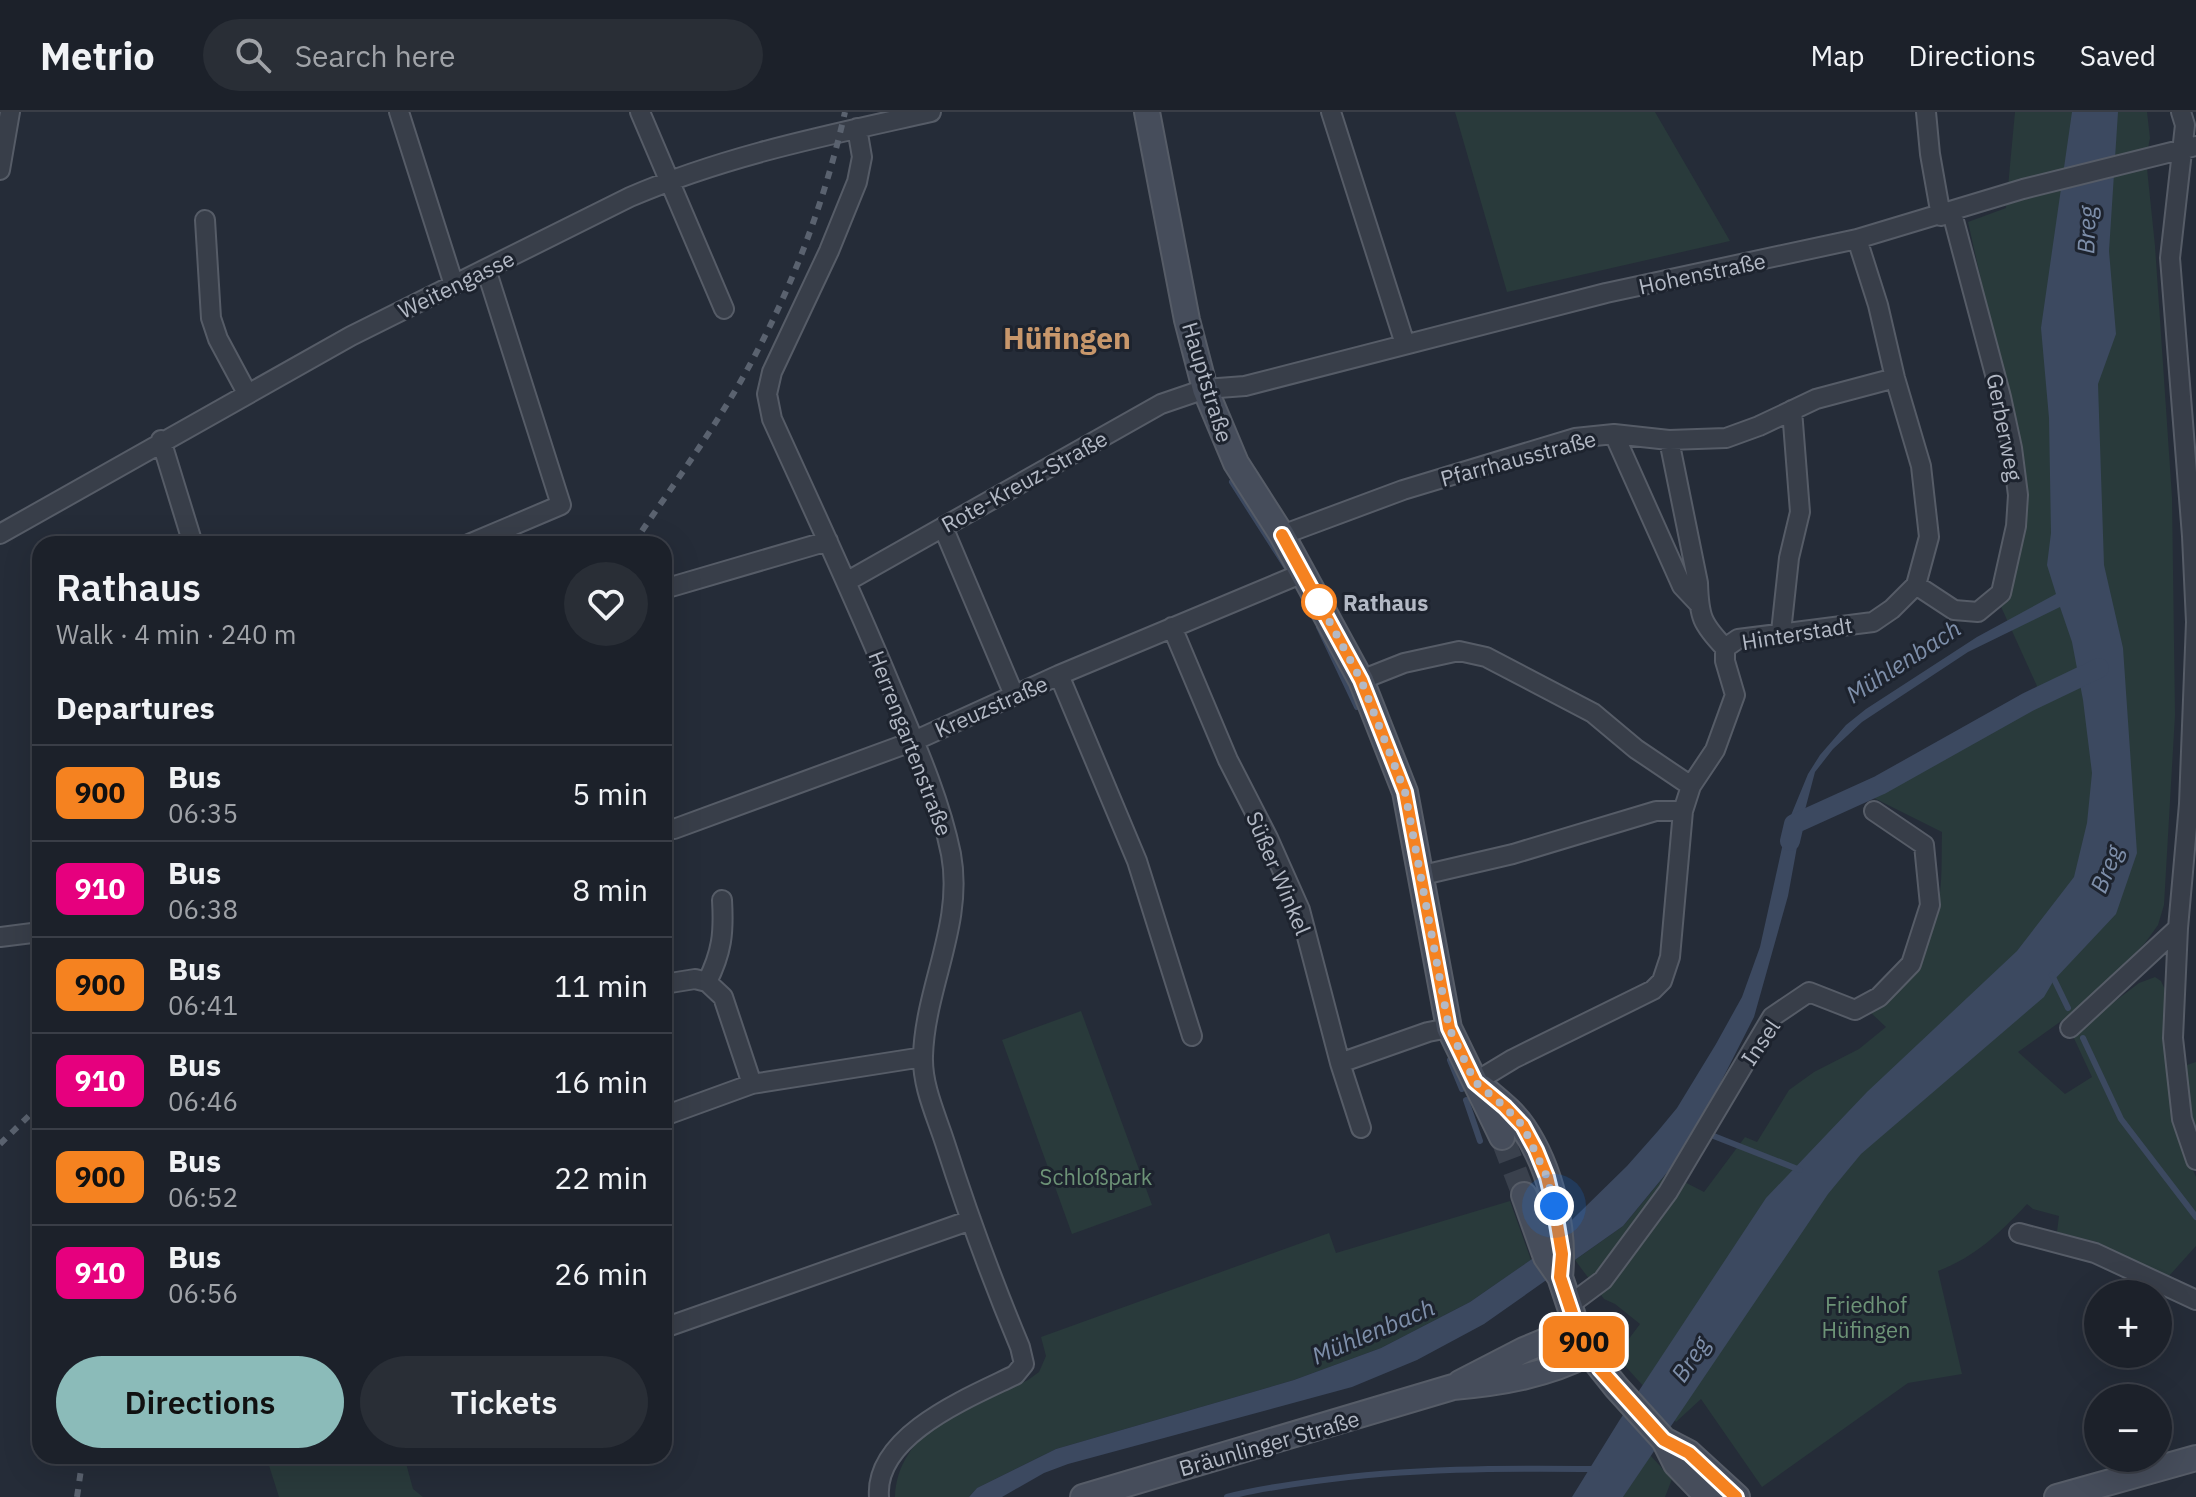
<!DOCTYPE html>
<html lang="en">
<head>
<meta charset="utf-8">
<style>
  body { margin:0; font-family:"IBM Plex Sans",sans-serif; background:#292e36; color:#f1f3f6; height:100vh; display:flex; flex-direction:column; font-size:30px; white-space:nowrap }
  * { box-sizing:border-box; margin:0 }
  p { font-size:26px; color:#a0a3a8 }
  .icon { flex:none; width:44px; height:44px; fill:none; stroke:currentColor; stroke-width:2; stroke-linecap:round; stroke-linejoin:round }
  .map { position:relative; flex:1; overflow:hidden }
  .drawer { position:absolute; left:32px; top:424px; width:640px; height:928px; display:flex; flex-direction:column; background:#1c212a; border-radius:24px; box-shadow:0 8px 32px #0002,0 0 0 2px #3a3e47 }
  .drawer>* { flex:none }
  .badge { padding:0 16px; border-radius:12px; font-size:28px; line-height:52px }
  .fabs { position:absolute; left:2084px; top:1168px; display:grid; gap:16px }
  .fabs a { display:grid; place-items:center; width:88px; height:88px; border-radius:50%; background:#1c212a; box-shadow:0 8px 32px #0002,0 0 0 2px #3a3e47; font-size:40px }
  .you { position:absolute; width:40px; height:40px; margin:-20px; border:6px solid #fff; border-radius:50%; background:#1a73e8; box-shadow:0 0 0 12px #1a73e833 }
  .map>.badge { position:absolute; translate:-50% -50%; box-shadow:0 0 0 4px #fff }
  h2 { padding:0 24px; font-size:30px; line-height:72px }
  .round { display:grid; place-items:center; flex:none; width:84px; height:84px; border-radius:42px; background:#292e36 }
  .headline { display:flex; align-items:center; justify-content:space-between; height:136px; padding:0 24px }
  h1 { font-size:38px; font-weight:600; line-height:60px }
  .button { display:flex; gap:16px; margin-top:auto; padding:16px 24px }
  .button a { flex:1; height:92px; border-radius:48px; background:#8bbbb9; color:#111; font-size:32px; font-weight:600; line-height:92px; text-align:center }
  .button a+a { background:#292e36; color:#f1f3f6 }
  ul { padding:0; list-style:none }
  li { display:flex; align-items:center; gap:24px; height:96px; padding:0 24px; border-top:2px solid #3a3e47 }
  li div { flex:1 }
  li b { display:block; font-size:30px }
  li em { font-style:normal }
  li .badge { min-width:88px; font-weight:700; text-align:center }
  header { display:flex; align-items:center; gap:48px; box-sizing:border-box; height:112px; padding:0 40px; background:#1c212a; border-bottom:2px solid #3a3e47 }
  header strong { font-size:38px }
  nav { display:flex; gap:44px; margin-inline-start:auto; font-size:28px }
  .search { width:560px; height:72px; background:#292e36; display:flex; align-items:center; gap:20px; box-sizing:border-box; padding:0 28px; border-radius:44px; color:#a0a3a8; font-size:30px }
  .map>svg:first-child { display:block }
</style>
</head>
<body>
<header>
<strong>Metrio</strong>
<div class="search"><svg class="icon" aria-label="search" viewBox="0 0 24 24"><circle cx="10" cy="10" r="6"/><path d="M15 15l6 6"/></svg>Search here</div>
<nav><a>Map</a><a>Directions</a><a>Saved</a></nav>
</header>
<div class="map">
<svg width="2196" height="1385" viewBox="0 0 2196 1385">
  <rect width="100%" height="100%" fill="#252c38"/>
  <path fill="#293a3b" d="M1455,0H1655L1730,129L1507,180Z
    M2015,0H2147L2150,26L2146,47L2155,134L2172,385L2175,603L2164,793L2158,813L2145,831L2085,892L2018,940L2065,982L2092,965L2072,922L2139,871L2155,865L2161,869L2166,880L2165,943L2170,993L2180,1029L2196,1065V1134L2168,1165L2097,1130L2057,1120L2059,1104L2033,1097L2027,1092C2000,1121 1975,1145 1938,1159L1962,1262L1908,1271L1762,1375L1701,1287L1676,1310L1616,1244L1640,1212L1615,1192L1604,1187L1575,1148L1623,1114L1667,1061L1704,1080L1745,1025L1757,1030L1789,978L1814,960L1859,937L1886,915L1871,901C1893,879 1921,844 1932,814C1944,785 1941,751 1942,720L1872,685L1866,672L2012,594L2030,583L2037,574L1998,488L2018,333L1968,110L2006,96Z
    M1081,899L1152,1093L1072,1122L1002,928Z
    M2196,950V1029L2189,1003L2184,954Z
    M1510,1089L1531,1148L1470,1190L1381,1236L1294,1268L1056,1337L977,1376L969,1385H895C898,1315 974,1293 1028,1268L1039,1260L1046,1244L1041,1225L1329,1121L1336,1141Z
    M1650,1343L1672,1367L1665,1385H1623Z
    M266,1344H404L413,1377L423,1385H279Z"/>
  <path fill="#3c4960" d="M2072,0H2118L2109,139L2116,222L2098,272L2104,453L2123,536L2137,741L2116,802L2054,868L2044,885L1861,1042L1828,1082L1623,1385H1572L1619,1309L1766,1086L1867,980L2017,839L2074,765L2087,711L2092,661L2083,588L2072,530L2060,495L1968,540L1862,610L1833,637L1815,660L1801,713L1788,784L1754,905L1697,1017L1674,1052L1623,1114L1484,1212L1417,1248L1352,1275L1068,1352L1044,1361L1002,1385H969L977,1376L1056,1337L1294,1268L1381,1236L1470,1190L1532,1147L1627,1054L1658,1019L1677,996L1716,932L1742,885L1760,835L1787,713L1808,662L1820,643L1846,613L1866,597L1977,525L2056,482L2047,453L2051,421L2049,306L2041,216Z"/>
  <g fill="none" stroke-linecap="round" stroke-linejoin="round">
    <path stroke="#3c4960" stroke-width="6" d="M1232,370L1287,456
      M1319,515L1357,595
      M2052,863L2068,896
      M2083,926L2121,1007L2196,1105
      M1450,948L1462,977
      M1466,988L1480,1029
      M1706,1021L1800,1058
      M1227,1385C1256,1377 1286,1373 1316,1369C1410,1356 1503,1356 1597,1357"/>
    <path stroke="#3c4960" stroke-width="20" d="M1790,729L1794,712L1880,673L2028,590L2099,556"/>
    <path stroke="#3a414d" stroke-width="24" stroke-dasharray="24 12" stroke-linecap="butt" d="M1502,1025L1524,1083"/>
    <g stroke="#565c67" stroke-width="22">
      <path id="street" d="M399,0L454,173
        M640,0L724,197
        M1331,0L1405,232
        M1926,0L1930,42L1941,104
        M2181,0L2185,13L2170,146L2192,424L2196,510L2189,692L2178,816L2173,926L2182,1007L2196,1048
        M857,16L862,45L857,70L829,139L772,260L767,282L772,307C812,395 853,482 890,572C913,627 939,683 951,742C964,812 925,875 923,944C922,974 936,1003 945,1031C967,1100 992,1168 1020,1235L1024,1252L1015,1263C970,1285 874,1323 879,1385
        M0,58L10,0
        M205,108L211,206L218,227L247,281
        M1614,322L1682,474L1699,492
        M161,328L193,432
        M1669,328L1698,471C1699,505 1702,512 1725,536
        M943,415L1014,583
        M0,422L351,224L630,85C727,43 829,23 931,0
        M1282,423L1403,378L1575,326L1614,322L1669,328L1726,326L1759,314L1816,287L1895,266
        M469,432L561,393L486,157
        M846,470L1161,292L1205,277L1245,274L1606,181L1857,127L2023,77L2196,34
        M1916,473L1954,498L1978,500L2001,481L2016,414L2018,383L2012,336L2001,285L1952,101
        M664,477L828,429
        M1172,515L1228,648L1268,726L1300,798L1340,951L1361,1016
        M1781,520L1789,446L1800,400L1792,298
        M1059,563L1137,749L1192,924
        M1361,568L1404,551L1459,539L1486,545L1593,601L1636,637L1691,674
        M674,717L914,629L1059,563L1303,461
        M1423,763L1513,742L1656,699H1683
        M722,788C724,821 722,840 707,870L723,885L752,972
        M0,825L40,820
        M664,872L695,867L707,870
        M2070,916L2178,816
        M1340,951L1428,920L1449,916
        M1475,970L1513,947L1653,878L1662,869L1670,845L1683,699L1691,674L1715,638L1735,583L1725,549V536L1738,527L1873,510L1892,497L1916,473L1929,425L1921,354L1895,266L1878,193L1857,127
        M664,1004L752,972L923,945
        M2019,1121L2095,1141L2196,1188
        M1568,1194L1603,1168L1668,1080L1772,905L1809,880L1855,898L1879,885L1911,852L1930,793L1924,733L1874,699
        M664,1216L971,1108"/>
    </g>
    <g stroke="#565c67" stroke-width="28">
      <path id="secondary" d="M1147,0L1187,208L1205,277L1236,351L1282,423L1361,568L1405,680L1449,916L1502,1025
        M1483,976C1497,988 1513,1000 1523,1015C1551,1056 1565,1117 1560,1165
        M1524,1083L1546,1145L1560,1165L1577,1216L1589,1241L1616,1275L1664,1328L1676,1352L1708,1385
        M1460,1271L1524,1238L1577,1216
        M1664,1328L1689,1341L1737,1385
        M1083,1385L1453,1275C1500,1271 1548,1263 1589,1241
        M2057,1385L2196,1346"/>
    </g>
    <use href="#street" stroke="#383e49" stroke-width="18"/>
    <use href="#secondary" stroke="#464d5b" stroke-width="24"/>
    <path stroke="#5a626f" stroke-width="6" stroke-dasharray="8 8" stroke-linecap="butt" d="M633,432C665,385 699,338 729,289C783,200 822,102 845,0
      M0,1032L40,993
      M77,1385L83,1344"/>
  </g>
  <g fill="none" stroke-linecap="round" stroke-linejoin="round">
    <g stroke="#fff" stroke-width="18">
      <path id="line" d="M1282,423L1361,568L1405,680L1449,916L1475,970L1505,995L1523,1014L1536,1038L1547,1065L1554,1094L1562,1142L1560,1165L1577,1216L1600,1257L1664,1328L1689,1341L1736,1385"/>
    </g>
    <use href="#line" stroke="#f58220" stroke-width="12"/>
    <path stroke="#b3b9c5" stroke-width="8" stroke-dasharray="0 14.4" d="M1319,490L1314,481L1361,568L1405,680L1449,916L1475,970L1505,995L1523,1014L1547,1065L1554,1094"/>
  </g>
  <circle fill="#fff" stroke="#f58220" stroke-width="4" cx="1319" cy="490" r="16"/>
  <g text-anchor="middle" dominant-baseline="central" stroke-width="6" stroke-linejoin="round" paint-order="stroke">
    <g font-size="22" fill="#b3b9c5" stroke="#1d232e">
      <text transform="translate(1702 161) rotate(-12)">Hohenstraße</text>
      <text transform="translate(456 172) rotate(-26)">Weitengasse</text>
      <text transform="translate(1208 270) rotate(73)">Hauptstraße</text>
      <text transform="translate(2005 315) rotate(79)">Gerberweg</text>
      <text transform="translate(1518 346) rotate(-15)">Pfarrhausstraße</text>
      <text transform="translate(1024 369) rotate(-29)">Rote-Kreuz-Straße</text>
      <text transform="translate(1797 521) rotate(-9)">Hinterstadt</text>
      <text transform="translate(991 594) rotate(-24)">Kreuzstraße</text>
      <text transform="translate(911 631) rotate(69)">Herrengartenstraße</text>
      <text transform="translate(1279 761) rotate(67)">Süßer Winkel</text>
      <text transform="translate(1760 930) rotate(-56)">Insel</text>
      <text transform="translate(1269 1331) rotate(-16)">Bräunlinger Straße</text>
    </g>
    <g font-size="22" font-weight="bold" fill="#b3b9c5" stroke="#1d232e" text-anchor="start">
      <text x="1343" y="490">Rathaus</text>
    </g>
    <g font-size="22" fill="#6d9377" stroke="#1d232e">
      <text x="1096" y="1064">Schloßpark</text>
      <text x="1866" y="1192">Friedhof<tspan x="1866" dy="25">Hüfingen</tspan></text>
    </g>
    <g font-size="24" font-style="italic" fill="#7e8faa" stroke="#1d232e">
      <text transform="translate(2086 118) rotate(-88)">Breg</text>
      <text transform="translate(1903 549) rotate(-33)">Mühlenbach</text>
      <text transform="translate(2106 757) rotate(-68)">Breg</text>
      <text transform="translate(1373 1219) rotate(-23)">Mühlenbach</text>
      <text transform="translate(1690 1247) rotate(-56)">Breg</text>
    </g>
    <g font-size="30" font-weight="bold" fill="#c8976b" stroke="#1d232e">
      <text x="1067" y="225">Hüfingen</text>
    </g>
  </g>
</svg>
<div class="fabs">
<a>+</a>
<a>−</a>
</div>
<div class="you" style="left:1554px;top:1094px"></div>
<b class="badge" style="left:1584px;top:1230px;background:#f58220;color:#111">900</b>
<section class="drawer">
<div class="headline"><div><h1>Rathaus</h1><p>Walk · 4 min · 240 m</p></div><a class="round"><svg class="icon" aria-label="heart" viewBox="0 0 24 24"><path d="M12 20l-8-8c-3-5 5-10 8-4 3-6 11-1 8 4z"/></svg></a></div>
<h2>Departures</h2>
<ul>
<li><span class="badge" style="background:#f58220;color:#111">900</span><div><b>Bus</b><p>06:35</p></div><em>5 min</em></li>
<li><span class="badge" style="background:#e6007e;color:#fff">910</span><div><b>Bus</b><p>06:38</p></div><em>8 min</em></li>
<li><span class="badge" style="background:#f58220;color:#111">900</span><div><b>Bus</b><p>06:41</p></div><em>11 min</em></li>
<li><span class="badge" style="background:#e6007e;color:#fff">910</span><div><b>Bus</b><p>06:46</p></div><em>16 min</em></li>
<li><span class="badge" style="background:#f58220;color:#111">900</span><div><b>Bus</b><p>06:52</p></div><em>22 min</em></li>
<li><span class="badge" style="background:#e6007e;color:#fff">910</span><div><b>Bus</b><p>06:56</p></div><em>26 min</em></li>
</ul>
<div class="button"><a>Directions</a><a>Tickets</a></div>
</section>
</div>
</body>
</html>
